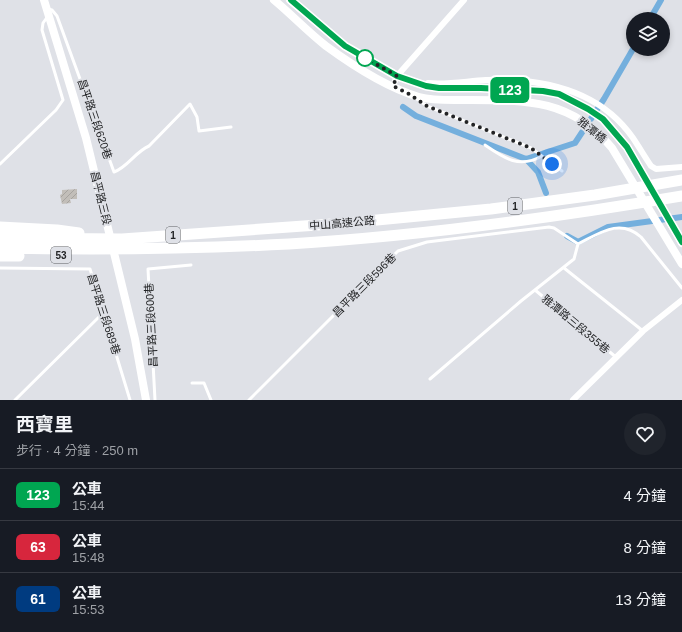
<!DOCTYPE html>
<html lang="zh-TW">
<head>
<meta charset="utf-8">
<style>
  body { margin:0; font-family:Helvetica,"Noto Sans TC",sans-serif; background:#20242c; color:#f1f3f6; height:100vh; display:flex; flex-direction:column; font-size:15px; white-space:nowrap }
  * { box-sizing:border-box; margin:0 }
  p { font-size:13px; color:#9ea1a6 }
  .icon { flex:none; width:22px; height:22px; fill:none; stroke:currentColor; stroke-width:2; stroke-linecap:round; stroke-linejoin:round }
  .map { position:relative; height:400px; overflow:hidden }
  .panel { display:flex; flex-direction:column; background:#171b24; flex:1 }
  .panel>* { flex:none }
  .badge { padding:0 8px; border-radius:6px; font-size:14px; line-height:26px }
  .tools { position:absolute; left:626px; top:12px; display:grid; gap:8px }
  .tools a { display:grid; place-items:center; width:44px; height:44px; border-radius:50%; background:#171b24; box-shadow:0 2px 6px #0003; font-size:20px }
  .you { position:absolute; width:20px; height:20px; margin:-10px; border:3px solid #fff; border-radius:50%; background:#1a73e8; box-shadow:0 0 0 6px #1a73e833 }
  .map>.badge { position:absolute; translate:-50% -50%; box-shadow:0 0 0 2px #fff }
  .round { display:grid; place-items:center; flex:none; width:42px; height:42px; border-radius:21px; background:#20242c }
  .headline { display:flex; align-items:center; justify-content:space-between; height:68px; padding:0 16px }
  h1 { font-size:19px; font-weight:700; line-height:30px }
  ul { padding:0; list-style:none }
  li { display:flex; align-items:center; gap:12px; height:52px; padding:0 16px; border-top:1px solid #363941 }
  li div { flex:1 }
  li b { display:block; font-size:15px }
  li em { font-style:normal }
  li .badge { min-width:44px; font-weight:700; text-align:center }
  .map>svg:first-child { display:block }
</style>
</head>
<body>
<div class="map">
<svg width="682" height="400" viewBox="0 0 682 400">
  <defs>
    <pattern id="building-hatch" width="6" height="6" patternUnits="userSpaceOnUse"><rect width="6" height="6" fill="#c2beb9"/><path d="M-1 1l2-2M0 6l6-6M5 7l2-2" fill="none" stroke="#a6a39f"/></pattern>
  </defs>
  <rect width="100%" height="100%" fill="#dfe1e7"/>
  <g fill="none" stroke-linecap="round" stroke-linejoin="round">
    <path stroke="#74afdd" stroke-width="6" d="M650,19L661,0
      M403,107L416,116L526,159L575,143L604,99L633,49
      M526,159L538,172L546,193
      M567,236L578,242L608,227L682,217"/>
  </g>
  <path fill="url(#building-hatch)" d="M77,189V199H70L71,203L62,204L60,195L62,194V190Z"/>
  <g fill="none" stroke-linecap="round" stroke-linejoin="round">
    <path stroke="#fff" stroke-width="3" d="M48,9L52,10L57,16L114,172C128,167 135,152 149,146L190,104L197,117L199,131L231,127
      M417,99L427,106L531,148L562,171
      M485,145C504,158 519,169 542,156
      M0,164L56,110L63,100L42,30L43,23L48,16
      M0,268L90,269L130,400
      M564,268L643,331
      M535,290L617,358
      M430,379L521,301L574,259L578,244C600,233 620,218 641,237L682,288
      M192,383H204L211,400
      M15,400L104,312
      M155,400L148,269L191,265
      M249,400L398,251L427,242L549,227L554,228L578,244"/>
    <path stroke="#fff" stroke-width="6" d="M428,83C447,85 467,81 486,80C542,78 599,89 633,138C639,147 645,157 651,166L656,169L682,167
      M393,86L397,76L464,0
      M573,400L643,331L682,300"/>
    <path stroke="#fff" stroke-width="8" d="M44,0L86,138L135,339L146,400
      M274,0C292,15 308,32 326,46C352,65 388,88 419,97C434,101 451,100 467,100C526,100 571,99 612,148L682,264
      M290,0L345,46L397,76L426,86L439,88H481L543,91L559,94L588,109L603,119L627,147L682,243"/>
    <path stroke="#fff" stroke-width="11" d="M0,227L57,230L79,233
      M0,238L122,239L346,223L491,209L595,195L682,180
      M0,248C96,250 193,249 289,244C421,236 552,218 682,196
      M0,256H19"/>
  </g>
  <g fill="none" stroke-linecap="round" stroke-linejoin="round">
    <g stroke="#fff" stroke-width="9">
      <path id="line" d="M291,0L345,46L397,76L426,86L439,88H481L543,91L559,94L588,109L603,119L627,147L682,242"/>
    </g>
    <use href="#line" stroke="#00a651" stroke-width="6"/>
    <path stroke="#232426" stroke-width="4" stroke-dasharray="0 7.2" d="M365,58L397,76L393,86L409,94L427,106L531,148L552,164"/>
  </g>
  <circle fill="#fff" stroke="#00a651" stroke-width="2" cx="365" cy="58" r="8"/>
  <g text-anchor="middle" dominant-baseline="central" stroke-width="4" stroke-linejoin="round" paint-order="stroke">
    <g fill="#dfe1e7" stroke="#5b5d60" stroke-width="1">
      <rect x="508" y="198" width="14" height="16" rx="3"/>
      <rect x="166" y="227" width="14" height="16" rx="3"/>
      <rect x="51" y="247" width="20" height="16" rx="3"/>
    </g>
    <g font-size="10" font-weight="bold" fill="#232426">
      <text x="515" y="206">1</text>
      <text x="173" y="235">1</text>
      <text x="61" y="255">53</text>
    </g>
    <g font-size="11" fill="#232426" stroke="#dfe1e7">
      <text transform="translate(95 119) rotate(71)">昌平路三段620巷</text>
      <text transform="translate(592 130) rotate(39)">雅潭橋</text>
      <text transform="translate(101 198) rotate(76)">昌平路三段</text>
      <text transform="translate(342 223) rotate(-5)">中山高速公路</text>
      <text transform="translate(364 285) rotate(-45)">昌平路三段596巷</text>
      <text transform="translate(104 314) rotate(72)">昌平路三段689巷</text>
      <text transform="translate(576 324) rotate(40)">雅潭路三段355巷</text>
      <text transform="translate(151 325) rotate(-93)">昌平路三段600巷</text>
    </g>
  </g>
</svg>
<div class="tools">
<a><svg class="icon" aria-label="layers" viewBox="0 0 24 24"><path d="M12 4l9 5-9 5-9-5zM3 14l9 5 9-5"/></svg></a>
</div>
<div class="you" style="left:552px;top:164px"></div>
<b class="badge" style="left:510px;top:90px;background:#00a651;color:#fff">123</b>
</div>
<section class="panel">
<div class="headline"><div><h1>西寶里</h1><p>步行 · 4 分鐘 · 250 m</p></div><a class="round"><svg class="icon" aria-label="heart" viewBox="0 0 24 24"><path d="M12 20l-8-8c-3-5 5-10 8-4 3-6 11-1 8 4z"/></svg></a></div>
<ul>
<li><span class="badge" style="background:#00a651;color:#fff">123</span><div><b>公車</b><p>15:44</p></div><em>4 分鐘</em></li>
<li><span class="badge" style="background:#d7263d;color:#fff">63</span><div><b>公車</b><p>15:48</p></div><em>8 分鐘</em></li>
<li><span class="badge" style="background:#003b80;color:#fff">61</span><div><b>公車</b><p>15:53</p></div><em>13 分鐘</em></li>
</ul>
</section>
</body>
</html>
